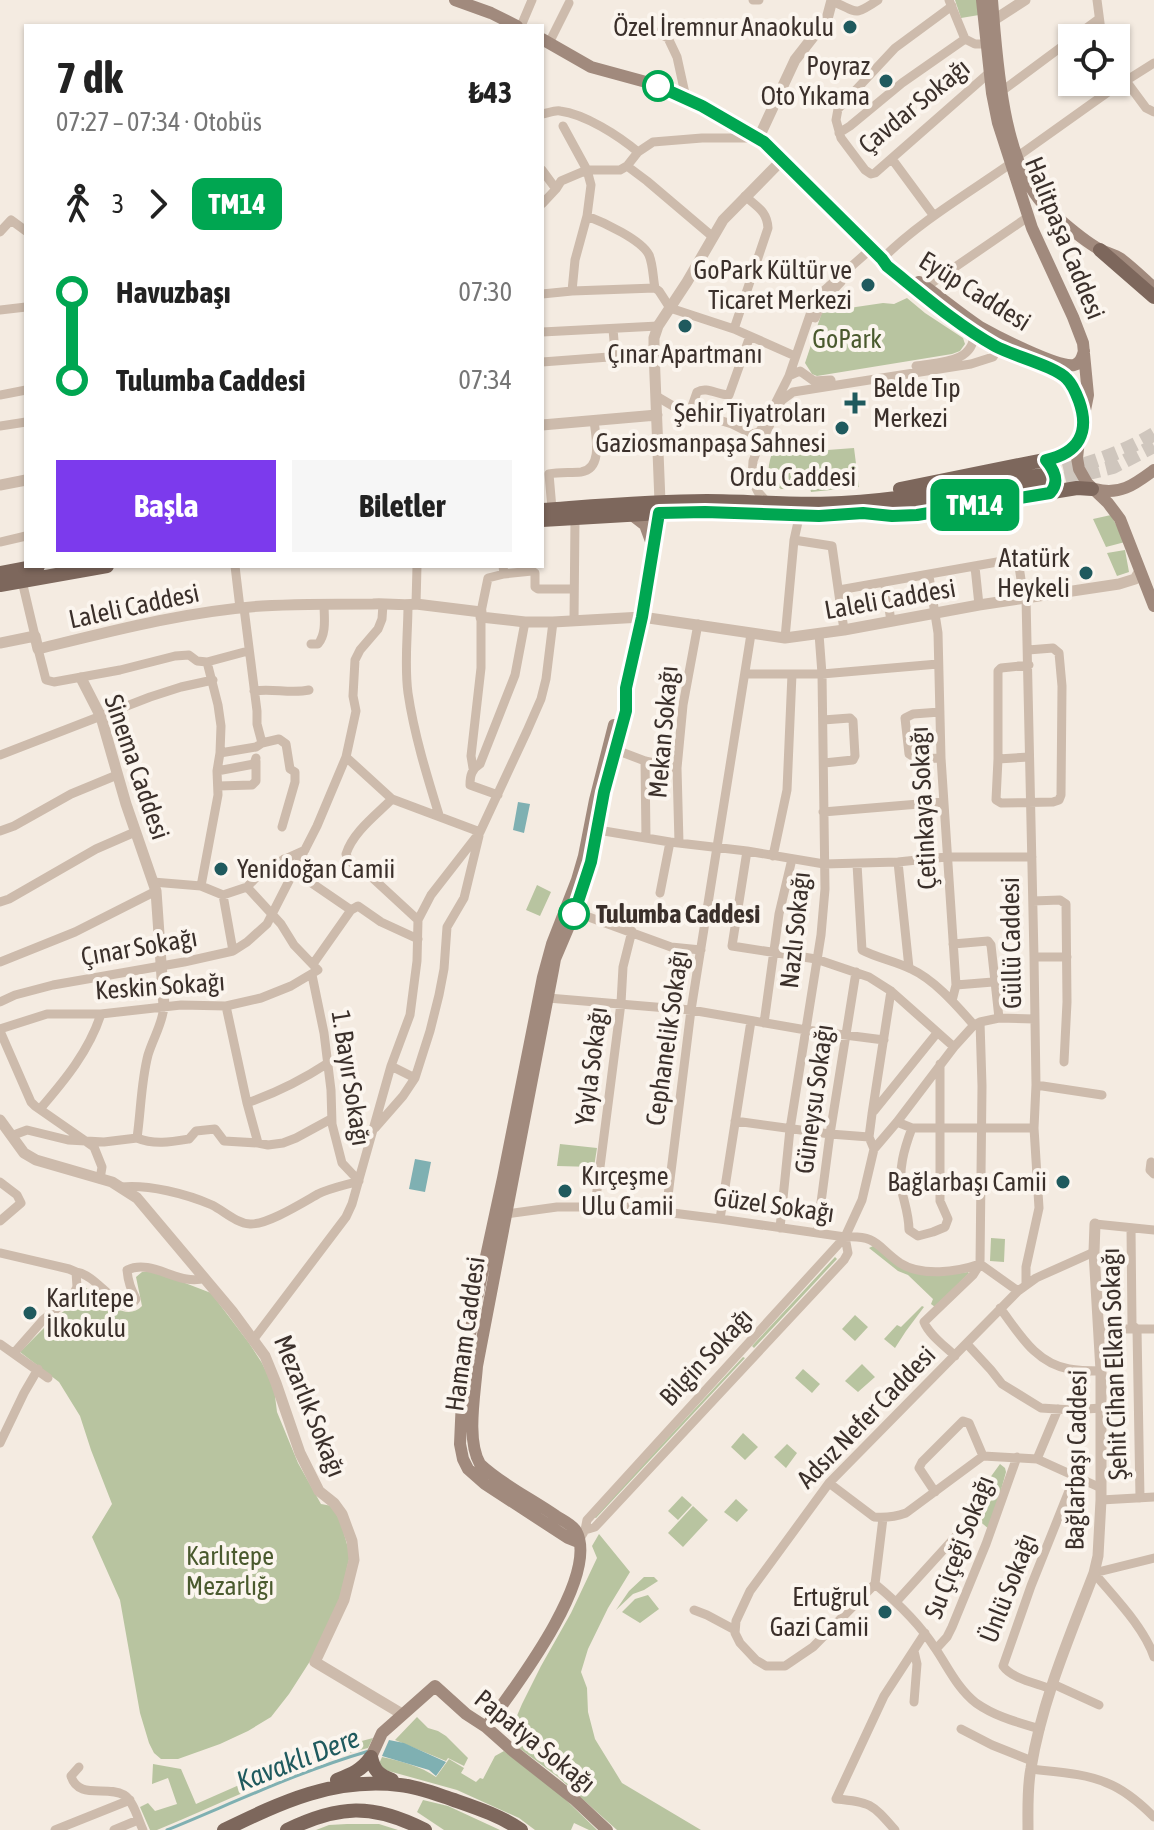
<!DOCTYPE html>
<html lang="tr">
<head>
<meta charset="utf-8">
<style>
  body { margin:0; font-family:"Asap Condensed",sans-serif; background:#f6f6f6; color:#222; height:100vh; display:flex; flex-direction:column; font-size:30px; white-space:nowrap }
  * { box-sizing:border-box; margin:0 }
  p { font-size:26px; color:#767676 }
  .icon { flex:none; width:44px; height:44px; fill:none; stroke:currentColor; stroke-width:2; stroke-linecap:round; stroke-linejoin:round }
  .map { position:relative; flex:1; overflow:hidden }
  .drawer { position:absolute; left:24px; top:24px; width:520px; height:544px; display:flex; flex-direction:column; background:#fff; border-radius:0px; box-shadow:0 2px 6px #0004 }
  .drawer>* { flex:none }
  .badge { padding:0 16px; border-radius:12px; font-size:28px; line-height:52px }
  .tools { position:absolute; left:1058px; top:24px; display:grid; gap:16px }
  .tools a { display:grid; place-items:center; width:72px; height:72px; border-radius:0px; background:#fff; box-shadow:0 2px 6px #0004; font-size:40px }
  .map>.badge { position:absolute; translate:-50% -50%; box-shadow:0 0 0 4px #fff }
  .legs { display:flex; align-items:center; gap:12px; height:88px; padding:0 32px; font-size:26px }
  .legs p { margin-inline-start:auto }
  .headline { display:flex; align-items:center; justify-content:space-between; height:136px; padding:0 32px }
  h1 { font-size:44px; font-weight:700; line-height:60px }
  .button { display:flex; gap:16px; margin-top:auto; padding:16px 32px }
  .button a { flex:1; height:92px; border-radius:0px; background:#7c3aed; color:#fff; font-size:32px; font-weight:700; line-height:92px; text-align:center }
  .button a+a { background:#f6f6f6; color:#222 }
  ul { padding:0 32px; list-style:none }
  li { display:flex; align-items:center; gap:28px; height:88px; font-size:30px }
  li i { display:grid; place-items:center; width:12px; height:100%; margin:0 10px; background:currentColor }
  li i::after { content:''; width:20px; height:20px; margin:-10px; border:6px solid; border-radius:50%; background:#fff }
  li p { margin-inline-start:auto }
  li:first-child i { background:linear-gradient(#0000 50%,currentColor 0) }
  li:last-child i { background:linear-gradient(currentColor 50%,#0000 0) }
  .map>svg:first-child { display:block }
</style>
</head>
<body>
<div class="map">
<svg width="1154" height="1830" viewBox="0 0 1154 1830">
  <rect width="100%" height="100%" fill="#f4ebe1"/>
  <path fill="#b8c4a0" d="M955,0H977L979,15L961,18Z
    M907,298L925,313L963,338L965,344L960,351L952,354L817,376L812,374L805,363L822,312L883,303L894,304Z
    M854,448L859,487L811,492L810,488L781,489C764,475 768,468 773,449L788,453Z
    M1111,515L1125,542L1106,547L1093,519Z
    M1125,550L1129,572L1117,576L1107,553Z
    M537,885L551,892L540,916L526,910Z
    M560,1144L597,1148L594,1167L557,1166Z
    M991,1238L1005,1239L1004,1262L990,1261Z
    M875,1245L922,1274L938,1276L968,1272L969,1273L935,1307L931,1304L933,1299L908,1275L898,1271L869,1248Z
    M835,1257L837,1259L754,1348L752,1346Z
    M154,1271L211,1293L249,1343L262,1363L274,1388L277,1412L298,1463L321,1504L332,1506L341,1523L350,1555L337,1611L314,1655L289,1694L271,1717L248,1731L220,1744L178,1759H161L154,1753L149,1743L140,1713L120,1600L92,1537L112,1504L91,1450L80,1416L59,1382L20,1352L51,1321L76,1302L80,1295L82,1285C98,1296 125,1324 142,1306L136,1277L142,1272Z
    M922,1306L924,1307L906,1331L895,1348L884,1339L897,1325L901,1327Z
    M855,1315L868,1327L855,1341L842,1329Z
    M743,1357L745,1358L596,1518L594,1517Z
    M862,1364L875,1377L858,1392L845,1381Z
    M803,1369L820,1384L812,1393L795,1378Z
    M743,1433L758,1447L745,1460L731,1447Z
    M787,1444L797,1453L786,1468L774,1457Z
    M1000,1464L1005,1468L1006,1472L990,1530L963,1507L984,1486Z
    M682,1496L692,1505L678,1520L668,1511Z
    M736,1499L748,1510L737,1522L724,1512Z
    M693,1506L708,1520L683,1547L668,1533Z
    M599,1534L630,1572L608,1608L588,1649L581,1672L587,1688L588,1712L595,1739L622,1783L701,1830H617L558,1777L515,1745L516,1718L522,1704L541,1666L571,1613L597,1558L592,1546Z
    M644,1577H654L658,1581L644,1590L633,1594L616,1610L629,1591Z
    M648,1595L659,1609L640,1623L622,1612L635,1599Z
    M417,1717L428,1728L438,1731L446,1736L468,1758L464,1766L448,1758L446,1761L395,1740Z
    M373,1738L368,1748C297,1765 225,1802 157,1830H150L140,1807L148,1803L155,1811L177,1804L168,1778L152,1784L153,1764L181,1769L196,1804L305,1756Z
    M504,1751L561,1795L597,1830H589L574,1823L571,1830H535L519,1818L457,1790L385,1770L379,1764L382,1757C400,1761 421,1766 436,1777L449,1759L464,1768L461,1773L476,1782L480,1778L483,1779L495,1756Z
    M423,1800L448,1806L500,1830H444L417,1812Z
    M347,1824H379L398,1830H316L329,1825Z"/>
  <path fill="#7fb0b2" d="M518,802L530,804L524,833L513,830Z
    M415,1159L431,1162L425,1192L409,1189Z
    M389,1740L404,1743L446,1762L436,1776L429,1770L382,1756Z"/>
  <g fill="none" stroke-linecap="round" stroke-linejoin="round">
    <path stroke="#7fb0b2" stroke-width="3" d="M167,1830C233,1803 300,1771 369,1751"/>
    <path stroke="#cfc6bd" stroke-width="14" stroke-dasharray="14 7" stroke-linecap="butt" d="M1043,475C1083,466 1119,455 1154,434
      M1045,484L1113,467L1154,446"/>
    <path stroke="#cdbbac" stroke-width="9" d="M753,0H759
      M949,0L965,39
      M1097,0L1102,38
      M832,1C858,12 853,17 878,0
      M952,6L895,48L838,109L836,120L841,138L865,170L871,174L875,173L989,73
      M640,24L668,38L677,57L686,98
      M521,26L532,0
      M1073,38L1099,19
      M965,39L975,44H986
      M549,43L569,3
      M1126,81L1146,108L1154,112
      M1002,91L1072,39
      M542,114C548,113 555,110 560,111C585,114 619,136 638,152
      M563,126L587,170L591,185L587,216L575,260L572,291
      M839,133L850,126L902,83L965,39
      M1018,156L1108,92L1154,63
      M892,159L934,216
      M627,166L647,181L713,237
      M542,170L556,189
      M542,204L556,189L561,181L587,170H620L627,166L638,152L653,142L702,138H757
      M587,216C603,222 642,240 649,255C653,264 653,278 655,288
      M0,232L11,220L26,231
      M882,259C919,222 967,194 1010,164
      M926,287L1028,217
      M542,294L572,291L655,288L659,291L670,308L734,329L795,356
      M0,310L26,307
      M815,318L824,300L841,282
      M734,329L768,228C767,211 757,207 745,196
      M542,332L658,326
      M542,362L609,357L615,352L613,329
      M916,366C940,362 975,363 974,332
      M789,376L800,371L814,381L831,380
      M0,395L26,390
      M656,396L673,406L732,424L752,434
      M776,402L789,376L813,306L820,294L871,249
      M690,412L697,392C707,386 717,395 729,395L750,336
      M0,426L26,422
      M752,434L759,432L766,422
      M767,502L758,492L752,480L753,461L756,453L782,400L793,392L971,364L993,357L998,348
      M552,509L549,474C559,472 570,473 581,472C603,469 596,437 594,421
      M794,540L832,546L844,630
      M0,542L26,536
      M235,566L240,608
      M503,566L504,574L532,571L535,573V587L538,589H574
      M975,567L979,605
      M929,576L938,633L941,758L956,985L952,1001
      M22,581L35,636
      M885,583L891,621
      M839,590L1014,559L1018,560L1024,599
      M416,604L417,566
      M408,605C408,634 404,664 408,693C414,734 427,776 439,815
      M244,608L257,711V724L262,743
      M481,612L488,578L504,574
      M574,621L575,518
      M785,638L794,540L798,522L803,516
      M311,644H318C327,633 324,617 324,604
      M38,649L46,680L54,682L120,670L175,656L189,655L197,661L207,662L248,651
      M1028,650L1053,648L1059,653L1062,686L1061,795L1059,800L1053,802L1001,803L996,800L998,759V671L1001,668L1029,665
      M745,674H822L938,664
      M254,691C272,688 291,694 309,690
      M940,712L913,714L905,718L909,754L917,759L941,758
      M823,720L850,718L853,721L855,756L853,760L824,763
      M616,750L645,761L677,768
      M220,753L256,747L262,743L279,739L286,744L290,769L295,772V782L282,827
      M0,755L150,697L181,687L213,680
      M346,757L392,799C376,815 353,832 346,854L349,861L366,872L418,920
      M998,759L1029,757
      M645,761L646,838
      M473,768L471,756L481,668V617
      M217,771L254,764L256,758
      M218,786L252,785L256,781V761
      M498,795L470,785C470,775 472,769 480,764L515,675L525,622
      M392,799L480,832
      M823,812L943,802
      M598,830L670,842L747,851L824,864L898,862L946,857H1032
      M0,831L14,826L71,794L117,775
      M679,843L677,768L683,705L698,624
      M747,851L732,946L816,959L869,977L891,991L954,1047
      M773,856L787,790L792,674
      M284,859L294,871L351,910
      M898,862L909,968
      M857,864L862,950C877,958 895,961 911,969C935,980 957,1006 974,1025
      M153,882L201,886L223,895L247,887L265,868L305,850
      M201,886L218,795L217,771L220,753L221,726L218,705L207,662
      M660,893L670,842
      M223,895L233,951
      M1033,901L1060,900L1066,904L1067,1002L1064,1062
      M0,902L9,899L96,849L135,832
      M575,912L671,947L701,950
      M953,944L988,941L991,945L999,1018
      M1034,957H1067
      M0,962L75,932L156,891
      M313,964L351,910L358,906L381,922L418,939
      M312,975L324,1033L331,1090L332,1124L342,1163L359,1181
      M956,985L993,982
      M548,998L691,1010L806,1030L884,1040
      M0,1002L15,995L53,985L184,962L233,951L247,942L267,924L317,826L346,757L356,711L353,696L355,660L360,650L378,629L382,619L383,604
      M226,1006L247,1103L258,1143
      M764,1023L779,914L792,859
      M0,1029L47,1014H101L181,1005L226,1006L261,998L291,986L318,970L294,945L281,924L247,887
      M0,1031L31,1102L35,1106L94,1147L102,1167L100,1179
      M391,1066L415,1078
      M1036,1085L1102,1095
      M247,1103C276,1093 302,1080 328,1063
      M40,1109C65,1080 89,1051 101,1014
      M874,1111L937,1033
      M735,1121L830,1134L869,1137
      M897,1122L912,1128H1034
      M375,1128L403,1096L415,1078L430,1031L439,995L444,969L447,927L464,898L479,836
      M912,1128C904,1149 898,1170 902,1192C905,1205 909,1216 909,1230L918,1236L933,1232L945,1227L948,1219L940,1201V1064
      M11,1136L27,1130L68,1140L104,1142L137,1138C141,1110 141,1082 148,1055C153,1038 163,1023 164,1006
      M137,1138C154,1145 171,1142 189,1139L196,1131L215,1129L224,1141L258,1143L268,1145L283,1143L296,1138L331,1119
      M874,1149L897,1122L954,1047L974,1025L980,1022L999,1018L1034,1019
      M1151,1162L1150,1170L1154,1174
      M0,1182L17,1195L21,1203L0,1221
      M121,1187C148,1184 187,1194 212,1205C224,1211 236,1223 250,1224C267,1225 302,1203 318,1194C330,1188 346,1185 359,1181
      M595,1206L621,1003L623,967L632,931
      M666,1212L691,1010L751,634
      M506,1214L557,1207H625L720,1219L845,1237C878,1235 877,1247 900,1263C922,1277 957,1272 980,1264L1018,1291
      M720,1219L751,1021
      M1095,1224L1154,1230
      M780,1228L790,1129L821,935L825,889L822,674L819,634
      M1131,1228L1132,1325L1137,1329L1140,1498
      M817,1233L830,1134L856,972
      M0,1253L69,1269L76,1272L77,1287L73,1295L43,1320L14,1353
      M76,1272C95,1275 107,1298 126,1306L133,1303L136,1299C131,1289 128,1282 127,1270C153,1258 179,1287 205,1278
      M1026,1285V1267L1039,1208L1034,1128L1036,1085L1034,957L1026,598
      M1000,1308C1019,1333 1035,1363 1069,1369C1079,1371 1090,1371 1101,1371
      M1099,1329H1154
      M253,1340L346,1217L352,1204L391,1066L410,1015L417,961L418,920L431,895L480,832L527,731L541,699L546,679L553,622
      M0,1344L48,1378
      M967,1344L991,1370L1002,1384L1041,1408L1072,1410L1101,1408
      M955,1356C945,1346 929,1335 924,1322L973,1275L980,1264L982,1086L980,1022
      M0,1443L24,1393L38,1369
      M1037,1459L1058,1409
      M829,1483L874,1517C886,1518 895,1517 906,1513L983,1456L1037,1459L1101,1488
      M935,1492L919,1468L922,1462L963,1421L969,1423L983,1456
      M1101,1500L1154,1497
      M585,1530L595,1527L844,1260L848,1253L845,1237
      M578,1542L585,1530L587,1520L845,1237L862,1200L874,1149L869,1137L872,1114L891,991
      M1154,1558L1094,1573C1114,1597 1144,1627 1154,1657
      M875,1584L813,1647L785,1666H766L756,1660L740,1643L735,1633L736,1621L750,1591L829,1483L1018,1291L1036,1278L1094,1252
      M875,1584C898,1603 919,1623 935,1648C948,1667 957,1688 976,1703C996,1717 1017,1722 1040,1729
      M875,1584L883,1518
      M896,1602L967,1524
      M694,1610L707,1615L735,1630
      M936,1649L947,1637L952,1627L986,1544L1017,1457
      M1053,1684L1099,1705
      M1051,1689C1036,1683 1012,1679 1003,1666L1031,1586L1075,1476
      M914,1702L917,1664L914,1651
      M961,1729L992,1745L1032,1761
      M79,1767L71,1776C78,1800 107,1785 124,1795C134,1801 138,1820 143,1830
      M1031,1769C1055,1772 1084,1773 1107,1783C1125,1790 1141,1804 1154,1817
      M55,1830L130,1800
      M114,1830L138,1820
      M895,1830C872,1804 871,1802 836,1799L884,1696L925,1633"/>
    <path stroke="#cdbbac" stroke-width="11" d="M994,20L1025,0
      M757,138L761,133L795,60L827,19L832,0
      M542,425L657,415
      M0,485L26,480
      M660,502L654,351V338L658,326L687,282L723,220L783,159
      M0,643L35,636L38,649C111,631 187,611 262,606C299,604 336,604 373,604C387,603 402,606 416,604L481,612V617L525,622H553L642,617L785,638L844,630L979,605L1119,584L1135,579L1140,571
      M81,678L101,717L126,804L156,891L164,1006
      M0,1120L24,1153L36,1160L112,1182L137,1198L232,1311L265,1356L276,1383L300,1453L319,1491L334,1503L342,1514L352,1541L354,1560L344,1600L315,1662L402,1714
      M1028,1830C1028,1809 1027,1788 1031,1768C1042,1700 1070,1636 1094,1573L1098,1556L1101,1500V1371L1094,1252L1095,1224"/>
    <path stroke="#a18a7d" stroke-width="12" d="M455,0L491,13L517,26
      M982,0L992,93L998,123L1032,228L1073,317L1083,343L1088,395L1079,440L1077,458L1079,469L1087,483L1108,503L1120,519L1154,606
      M992,0C997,60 1002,169 1050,211C1065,224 1081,239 1099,249C1106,253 1114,254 1121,259C1133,268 1143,278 1154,288
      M542,39L591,67L657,85L686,98L764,142L882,259L887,266L921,294L949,315L998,348L1061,374C1075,386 1079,402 1084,419
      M919,282C939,296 959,313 980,327C996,336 1058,368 1074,365C1081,363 1082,357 1084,351
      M1095,489C1120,496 1135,484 1154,470
      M632,515L645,525L652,544
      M625,692L642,617L659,513
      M578,1542L568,1538L485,1484L468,1469L463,1459L460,1444L462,1399L466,1358L474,1312L503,1178L543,977L552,944L577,880L584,856L595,800L614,725
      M486,1727C513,1690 601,1576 576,1531C573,1525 562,1520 556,1516C532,1499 502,1485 480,1464C466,1440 475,1394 477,1366L553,970L555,959L575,912L591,862L604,792L626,711V688
      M371,1757L382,1733L435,1686L466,1714L486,1727L513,1751L574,1799L607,1830"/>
    <path stroke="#7d675c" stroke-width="14" d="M1100,250L1154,297
      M1046,460C1054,471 1060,482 1050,493
      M900,489L1054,458L1068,451L1079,440
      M1034,495L1077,488L1092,489
      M542,510C597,506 652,501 707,501C753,501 797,506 842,503C909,499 976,486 1043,475
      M542,520L678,512L804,516L843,515L922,505L1045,484
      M0,573L38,566
      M0,585L107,566
      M337,1780C352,1774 362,1770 371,1757C374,1771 379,1775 392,1780
      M224,1830C282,1802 334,1777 400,1785C419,1787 436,1794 454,1800C477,1808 501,1816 521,1830
      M287,1830C339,1805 372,1803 425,1830"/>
  </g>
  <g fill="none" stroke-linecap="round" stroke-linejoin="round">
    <g stroke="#fff" stroke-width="18">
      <path id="line-1" d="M574,914L591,862L604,792L626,711V688L642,617L659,513L705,512L819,516L863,513L892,516L917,515L1050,493C1060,482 1055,471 1046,460C1079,453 1090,432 1079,401C1076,393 1073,385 1067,379C1055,366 1013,356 995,346C956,324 922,294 887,266L882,259L764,142L702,106L658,86"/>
    </g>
    <use href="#line-1" stroke="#00a651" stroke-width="12"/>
  </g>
  <g fill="#1f5a5e" stroke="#fbf5ee" stroke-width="3">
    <circle cx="850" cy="27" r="8"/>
    <circle cx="886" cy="81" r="8"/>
    <circle cx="868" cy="285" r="8"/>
    <circle cx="685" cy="326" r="8"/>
    <path d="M851 391h8v8h8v8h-8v8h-8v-8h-8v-8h8z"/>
    <circle cx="842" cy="428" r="8"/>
    <circle cx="1086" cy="573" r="8"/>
    <circle cx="221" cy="869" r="8"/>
    <circle cx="1063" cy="1182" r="8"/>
    <circle cx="565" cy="1191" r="8"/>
    <circle cx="30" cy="1313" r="8"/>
    <circle cx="885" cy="1612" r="8"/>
  </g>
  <g fill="#fff" stroke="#00a651" stroke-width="4">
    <circle cx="658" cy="86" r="14"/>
    <circle cx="574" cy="914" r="14"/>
  </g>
  <g text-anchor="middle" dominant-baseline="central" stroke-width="8" stroke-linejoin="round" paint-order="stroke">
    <g font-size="26" fill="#3b302b" stroke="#fbf5ee" text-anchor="end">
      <text x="834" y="27">Özel İremnur Anaokulu</text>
      <text x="870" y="66">Poyraz<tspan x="870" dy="30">Oto Yıkama</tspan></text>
      <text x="852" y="270">GoPark Kültür ve<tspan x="852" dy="30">Ticaret Merkezi</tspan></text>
      <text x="685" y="354" text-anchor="middle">Çınar Apartmanı</text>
      <text x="873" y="388" text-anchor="start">Belde Tıp<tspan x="873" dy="30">Merkezi</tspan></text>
      <text x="826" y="413">Şehir Tiyatroları<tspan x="826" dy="30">Gaziosmanpaşa Sahnesi</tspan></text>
      <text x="1070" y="558">Atatürk<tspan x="1070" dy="30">Heykeli</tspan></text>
      <text x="237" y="869" text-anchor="start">Yenidoğan Camii</text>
      <text x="581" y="1176" text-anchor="start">Kırçeşme<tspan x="581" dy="30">Ulu Camii</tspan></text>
      <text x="1047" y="1182">Bağlarbaşı Camii</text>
      <text x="46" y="1298" text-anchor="start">Karlıtepe<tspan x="46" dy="30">İlkokulu</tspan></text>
      <text x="869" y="1597">Ertuğrul<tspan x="869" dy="30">Gazi Camii</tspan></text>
    </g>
    <g font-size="26" fill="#3b302b" stroke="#fbf5ee">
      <text transform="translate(914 106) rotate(-39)">Çavdar Sokağı</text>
      <text transform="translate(1065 238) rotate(68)">Halitpaşa Caddesi</text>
      <text transform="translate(975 291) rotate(32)">Eyüp Caddesi</text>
      <text x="793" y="477">Ordu Caddesi</text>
      <text transform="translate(890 599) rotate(-10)">Laleli Caddesi</text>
      <text transform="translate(134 606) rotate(-12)">Laleli Caddesi</text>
      <text transform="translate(663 732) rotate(-85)">Mekan Sokağı</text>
      <text transform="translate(137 767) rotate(71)">Sinema Caddesi</text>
      <text transform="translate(923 808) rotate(-93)">Çetinkaya Sokağı</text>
      <text transform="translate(795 930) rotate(-84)">Nazlı Sokağı</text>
      <text transform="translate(1011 943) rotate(-91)">Güllü Caddesi</text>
      <text transform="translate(139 947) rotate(-10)">Çınar Sokağı</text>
      <text transform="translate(160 986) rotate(-4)">Keskin Sokağı</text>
      <text transform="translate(667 1038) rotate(-82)">Cephanelik Sokağı</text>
      <text transform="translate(591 1066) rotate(-83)">Yayla Sokağı</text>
      <text transform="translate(351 1078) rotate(81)">1. Bayır Sokağı</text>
      <text transform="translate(814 1099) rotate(-82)">Güneysu Sokağı</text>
      <text transform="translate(774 1205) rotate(8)">Güzel Sokağı</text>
      <text transform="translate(465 1334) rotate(-82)">Hamam Caddesi</text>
      <text transform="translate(706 1357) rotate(-47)">Bilgin Sokağı</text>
      <text transform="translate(1114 1364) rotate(-92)">Şehit Cihan Elkan Sokağı</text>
      <text transform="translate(310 1406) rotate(68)">Mezarlık Sokağı</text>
      <text transform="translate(866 1417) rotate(-46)">Adsız Nefer Caddesi</text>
      <text transform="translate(1076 1460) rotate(-89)">Bağlarbaşı Caddesi</text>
      <text transform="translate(959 1547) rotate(-69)">Su Çiçeği Sokağı</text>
      <text transform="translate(1008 1588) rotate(-69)">Ünlü Sokağı</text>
      <text transform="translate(535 1741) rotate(39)">Papatya Sokağı</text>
    </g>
    <g font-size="26" fill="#4a5a2e" stroke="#fbf5ee">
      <text x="847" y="339">GoPark</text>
      <text x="230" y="1556">Karlıtepe<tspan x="230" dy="30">Mezarlığı</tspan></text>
    </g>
    <g font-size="26" font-weight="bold" fill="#3b302b" stroke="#fbf5ee" text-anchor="start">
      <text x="596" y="914">Tulumba Caddesi</text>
    </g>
    <g font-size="28" font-style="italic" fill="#1f5a5e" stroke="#fbf5ee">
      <text transform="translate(298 1759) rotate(-21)">Kavaklı Dere</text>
    </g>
  </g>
</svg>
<div class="tools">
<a><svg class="icon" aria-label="locate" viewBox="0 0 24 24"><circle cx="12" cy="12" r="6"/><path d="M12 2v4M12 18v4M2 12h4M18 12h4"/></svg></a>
</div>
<b class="badge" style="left:975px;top:505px;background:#00a651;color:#fff">TM14</b>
<section class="drawer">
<div class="headline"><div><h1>7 dk</h1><p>07:27 – 07:34 · Otobüs</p></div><b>₺43</b></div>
<div class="legs"><svg class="icon" aria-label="walk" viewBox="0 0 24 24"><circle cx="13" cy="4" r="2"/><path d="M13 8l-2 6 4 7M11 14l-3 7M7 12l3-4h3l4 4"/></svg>3<svg class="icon" aria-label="forward" viewBox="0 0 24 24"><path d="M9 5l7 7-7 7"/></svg><b class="badge" style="background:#00a651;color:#fff">TM14</b></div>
<ul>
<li><i style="color:#00a651"></i><b>Havuzbaşı</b><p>07:30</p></li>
<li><i style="color:#00a651"></i><b>Tulumba Caddesi</b><p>07:34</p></li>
</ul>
<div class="button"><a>Başla</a><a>Biletler</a></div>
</section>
</div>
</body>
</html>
